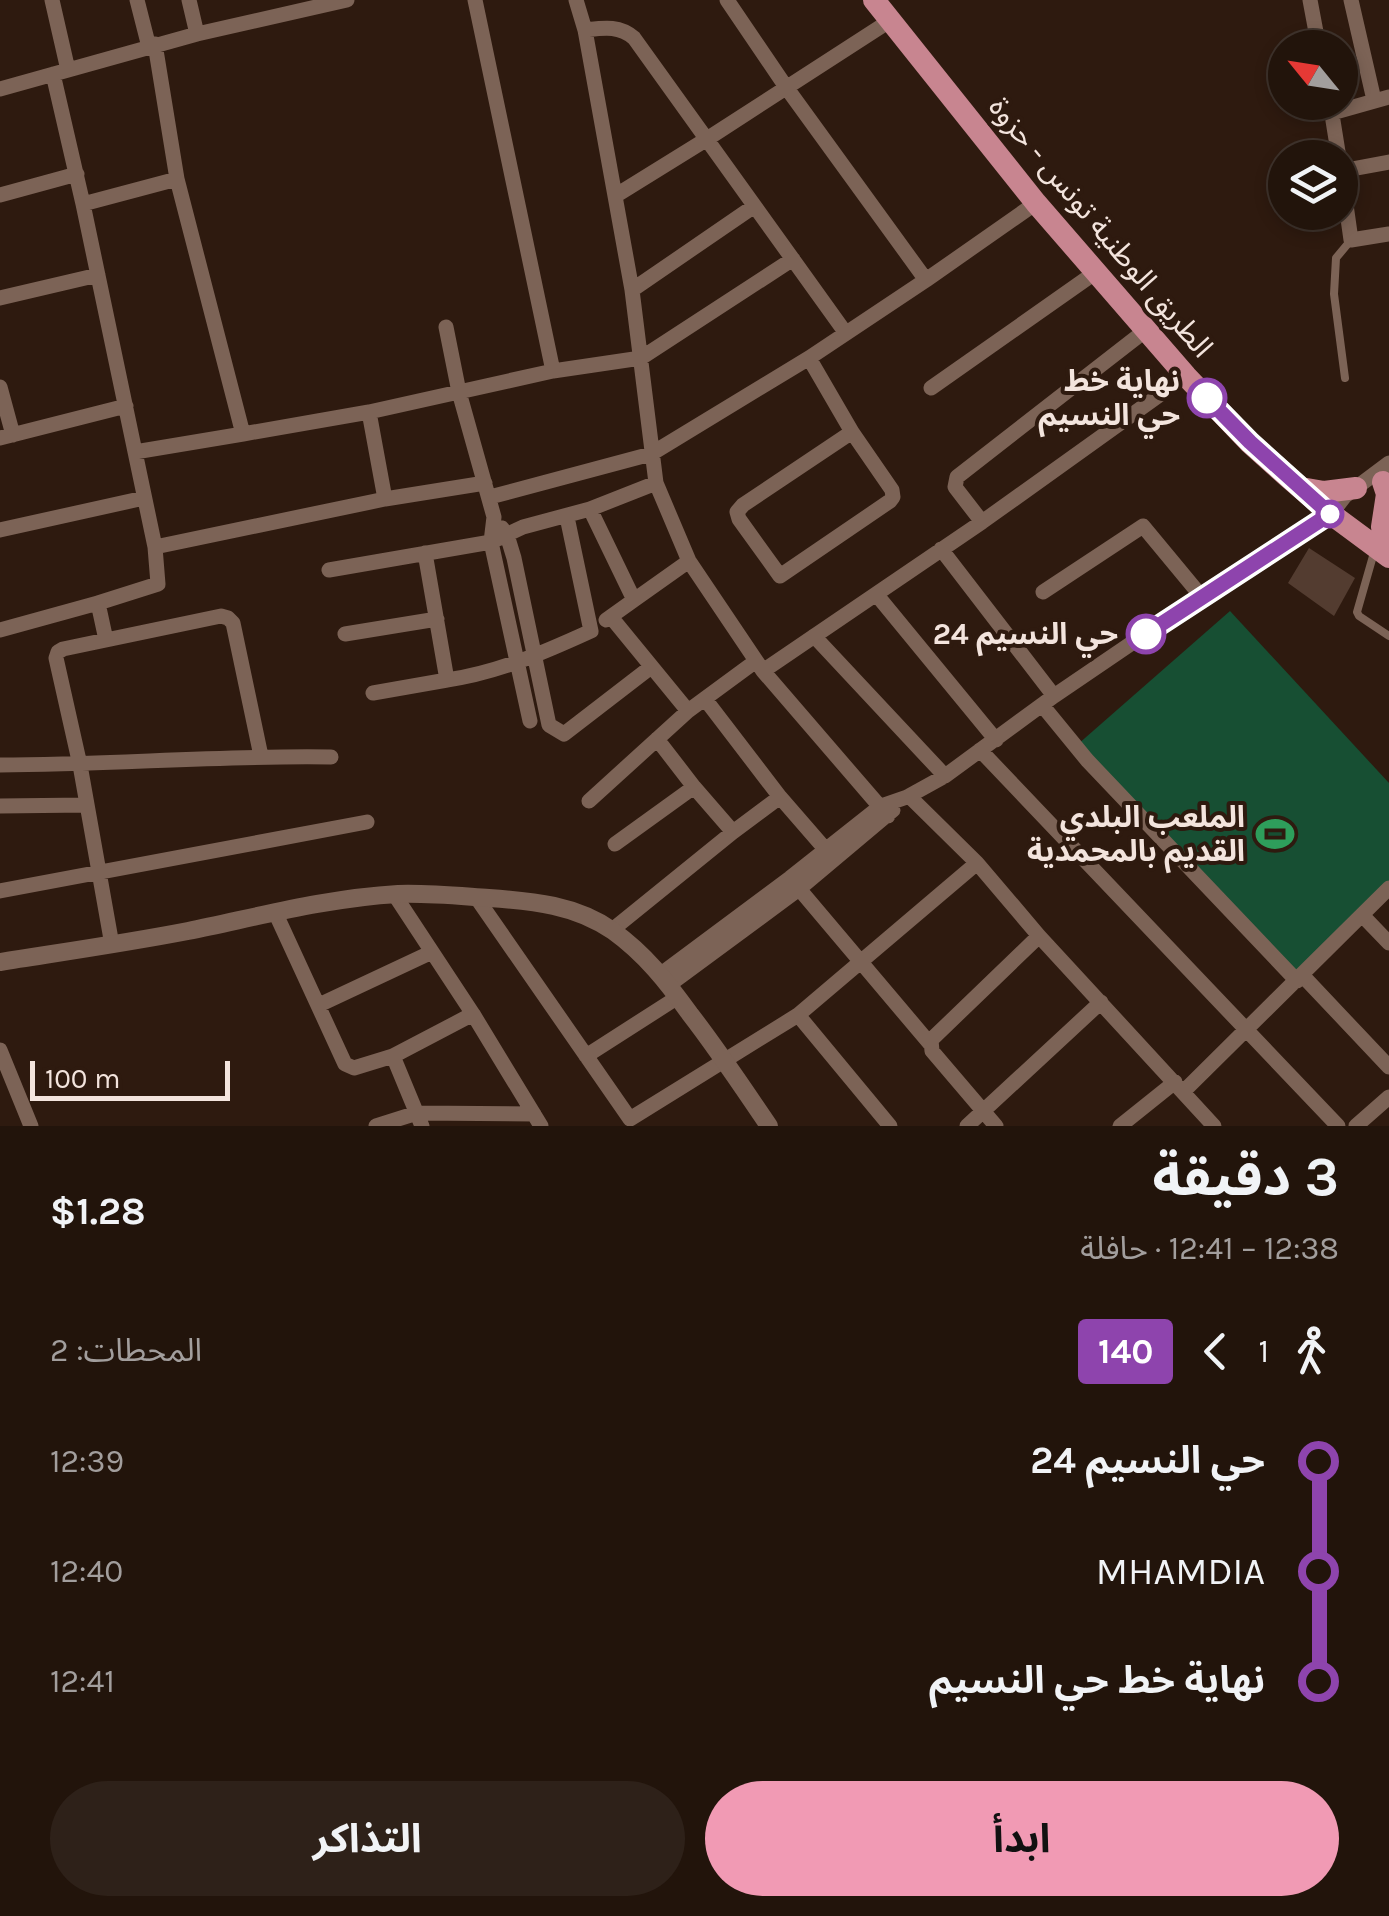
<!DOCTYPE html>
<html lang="ar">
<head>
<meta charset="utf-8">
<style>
  body { margin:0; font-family:Karla,"Noto Sans Arabic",sans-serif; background:#2e2119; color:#f1f3f6; direction:rtl; height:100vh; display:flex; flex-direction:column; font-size:38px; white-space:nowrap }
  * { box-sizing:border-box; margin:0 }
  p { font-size:32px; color:#a29e9d }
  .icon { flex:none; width:55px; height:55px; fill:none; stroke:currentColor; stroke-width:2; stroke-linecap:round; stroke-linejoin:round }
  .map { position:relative; height:1126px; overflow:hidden; direction:ltr }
  .details { display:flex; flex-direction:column; background:#22140b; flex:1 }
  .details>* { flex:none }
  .badge { padding:0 20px; border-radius:8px; font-size:35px; line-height:65px }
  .needle { width:65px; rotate:300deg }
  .tools { position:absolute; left:1268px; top:30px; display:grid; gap:20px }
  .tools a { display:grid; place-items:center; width:90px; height:90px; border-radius:50%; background:#22140b; box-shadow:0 5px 15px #0003,0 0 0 2px #3f332c; font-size:50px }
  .scale { position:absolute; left:30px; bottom:25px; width:200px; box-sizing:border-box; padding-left:10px; border:5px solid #f3e4dd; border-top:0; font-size:28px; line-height:35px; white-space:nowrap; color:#f3e4dd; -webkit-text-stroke:8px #2e1a0f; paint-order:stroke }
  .map>.badge { position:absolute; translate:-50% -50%; box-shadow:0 0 0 5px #fff }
  .legs { display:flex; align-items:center; gap:15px; height:110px; padding:0 50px; font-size:32px }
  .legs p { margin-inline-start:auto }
  .headline { display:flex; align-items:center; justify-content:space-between; height:170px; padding:0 50px }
  h1 { font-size:55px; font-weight:700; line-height:75px }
  .cta { display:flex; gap:20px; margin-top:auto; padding:20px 50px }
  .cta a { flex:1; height:115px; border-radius:60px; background:#f19ab4; color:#111; font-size:40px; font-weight:700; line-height:115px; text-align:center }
  .cta a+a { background:#2e2119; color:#f1f3f6 }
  ul { padding:0 50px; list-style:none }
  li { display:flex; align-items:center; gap:35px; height:110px; font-size:38px }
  li i { display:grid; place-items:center; width:15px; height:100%; margin:0 12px; background:currentColor }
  li i::after { content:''; width:25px; height:25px; margin:-12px; border:8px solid; border-radius:50%; background:#22140b }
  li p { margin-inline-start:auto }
  li:first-child i { background:linear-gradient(#0000 50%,currentColor 0) }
  li:last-child i { background:linear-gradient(currentColor 50%,#0000 0) }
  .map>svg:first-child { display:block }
</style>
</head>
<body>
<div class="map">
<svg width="1389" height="1126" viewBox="0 0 1389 1126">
  <rect width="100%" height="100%" fill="#2e1a0f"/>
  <path fill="#174f33" d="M1230,611L1389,783V883L1299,979L1077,745Z"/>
  <path fill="#533c30" d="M1309,548L1355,578L1334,616L1288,583Z"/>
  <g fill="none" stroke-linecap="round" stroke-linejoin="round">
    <path stroke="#7c6356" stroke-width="8" d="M1345,378L1334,294L1336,258L1351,240
      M1375,549L1357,612L1359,616L1389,636"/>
    <path stroke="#7c6356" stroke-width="15" d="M52,0L68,70
      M137,0L149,47
      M189,0L197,34
      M475,0L553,371
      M576,0L585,30L615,196
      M727,0L786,87L926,280
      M1310,0L1319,48
      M1351,0L1374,100
      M585,30C603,28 619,25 634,38L845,332
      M155,44L177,179
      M53,74L83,204
      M0,89L197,34L347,0
      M1330,102L1339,158
      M1332,113L1389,97
      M1340,162L1351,240L1389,234
      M1341,171L1389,162
      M0,195L77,174
      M632,290L753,207
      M0,298L98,275
      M446,327L459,392L494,517L491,542L530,721
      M809,358L852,432
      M0,387L13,435
      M931,388L1096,272
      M369,412L385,499
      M852,432L892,490L893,497L890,501L780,576L739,519L737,512L743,505Z
      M0,438L126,406
      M135,452L243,434
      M485,483L385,499L155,547L83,204L177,179L243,434L369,412L553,371L641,358L793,259
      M656,483L689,561L763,671L888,816
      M490,497L651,454L809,358L926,280L1036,203
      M590,509L634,600L606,620
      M982,522L955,487L957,477L1146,330
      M502,528L507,535L514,558L549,725L564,734L651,667
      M0,530L144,498
      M155,547L158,584L98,603L106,640L221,616L228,618L233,623L261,756
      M941,549L1054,696
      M425,553L447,680C497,673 545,652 591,631L567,517
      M329,570L491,542L523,527L590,509L656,483L632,290L615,196L707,139L891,20
      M1043,592L1143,526L1201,596
      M876,594L996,740
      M634,600L689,561
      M611,617L688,711L756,661
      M0,630L98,603
      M345,634L437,619
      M814,636L945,776
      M106,640L63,649L58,652L56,658L80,765L112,945
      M763,671L982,522L1186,376
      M373,693L447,680
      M705,699L780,797
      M1042,705L1087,760L1297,981
      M657,739L694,787
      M980,750L1338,1126
      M0,765C110,765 220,755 331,757
      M909,796L977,863L1039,936L1214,1126
      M589,801L688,711
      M0,806L86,805
      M615,844L694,787L733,832L780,797L826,850
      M795,884L931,1045
      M0,891L367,822
      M394,894L473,1014L541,1126
      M476,897L630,1119L798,1015
      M275,912L345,1064L354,1068L393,1056L422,1126
      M1362,915L1389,943
      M612,930L733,832
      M661,974L790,878L881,806L907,797L945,776L1054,696L1201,596L1331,514L1345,496L1389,463
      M1303,976L1389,1067
      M669,985L799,889L893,810
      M319,1005L432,952
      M0,1050L31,1126
      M393,1056L473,1014
      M586,1056L678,997
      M1183,1092L1389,888
      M376,1126L417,1113L534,1114
      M890,1126L798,1015L977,863
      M967,1126L1101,1002
      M996,1126L932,1051L931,1040L1039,936
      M1120,1126L1175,1082
      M1356,1126L1389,1097"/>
    <path stroke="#7c6356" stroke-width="18" d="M0,962C63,952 126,943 188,931C257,917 327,898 398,894C429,893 459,896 489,898C533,901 576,905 613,931C645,954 667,982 690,1014C718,1050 743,1088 769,1126"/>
    <path stroke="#c88590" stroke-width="22" d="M874,0L1036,203L1186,376L1249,442L1288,477L1331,514L1389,557
      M1383,482L1387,494L1382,527L1389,556
      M1301,488L1324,492L1356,488"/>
  </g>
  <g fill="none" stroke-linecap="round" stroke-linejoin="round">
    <g stroke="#fff" stroke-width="22">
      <path id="line-1" d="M1146,634L1330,514L1250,442L1207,398"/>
    </g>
    <use href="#line-1" stroke="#8e44ad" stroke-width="15"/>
  </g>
  <defs>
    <g id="stadium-bare" transform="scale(3)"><path d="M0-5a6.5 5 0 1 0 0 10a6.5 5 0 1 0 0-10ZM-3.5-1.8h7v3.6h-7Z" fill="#2e9e5b" stroke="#2e1a0f" stroke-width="2.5" paint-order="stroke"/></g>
  </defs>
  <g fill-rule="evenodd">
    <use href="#stadium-bare" x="1275" y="834"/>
  </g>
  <g fill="#fff" stroke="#8e44ad" stroke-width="5">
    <circle cx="1207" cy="398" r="18"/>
    <circle cx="1330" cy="514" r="12"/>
    <circle cx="1146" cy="634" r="18"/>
  </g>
  <g text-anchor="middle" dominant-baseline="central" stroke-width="8" stroke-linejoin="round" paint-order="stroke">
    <g font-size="30" fill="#f3e4dd" stroke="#2e1a0f">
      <text transform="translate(1101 227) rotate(50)">الطريق الوطنية تونس - حزوة</text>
    </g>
    <g font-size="30" font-weight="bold" fill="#f3e4dd" stroke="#2e1a0f" text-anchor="end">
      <text x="1180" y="381">نهاية خط<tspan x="1180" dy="34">حي النسيم</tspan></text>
      <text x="1118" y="634">حي النسيم 24</text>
    </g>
    <g font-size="30" font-weight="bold" fill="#f3e4dd" stroke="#2e1a0f" text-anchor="end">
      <text x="1245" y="817">الملعب البلدي<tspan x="1245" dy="34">القديم بالمحمدية</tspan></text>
    </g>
  </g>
</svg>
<div class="tools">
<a><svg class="needle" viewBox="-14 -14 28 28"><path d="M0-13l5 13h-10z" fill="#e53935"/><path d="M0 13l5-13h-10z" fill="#a29e9d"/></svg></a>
<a><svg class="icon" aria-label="layers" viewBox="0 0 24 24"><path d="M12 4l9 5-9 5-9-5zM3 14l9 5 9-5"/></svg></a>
</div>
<div class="scale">100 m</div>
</div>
<section class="details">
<div class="headline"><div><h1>3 دقيقة</h1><p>12:38 – 12:41 · حافلة</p></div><b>$1.28</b></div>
<div class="legs"><svg class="icon" aria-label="walk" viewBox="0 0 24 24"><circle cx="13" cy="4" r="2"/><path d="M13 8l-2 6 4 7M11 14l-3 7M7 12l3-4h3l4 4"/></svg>1<svg class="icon" aria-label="back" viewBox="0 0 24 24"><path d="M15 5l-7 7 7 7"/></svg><b class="badge" style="background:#8e44ad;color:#fff">140</b><p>المحطات: 2</p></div>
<ul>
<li><i style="color:#8e44ad"></i><b>حي النسيم 24</b><p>12:39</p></li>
<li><i style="color:#8e44ad"></i><span>MHAMDIA</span><p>12:40</p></li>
<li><i style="color:#8e44ad"></i><b>نهاية خط حي النسيم</b><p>12:41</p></li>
</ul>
<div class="cta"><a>ابدأ</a><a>التذاكر</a></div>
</section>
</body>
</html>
